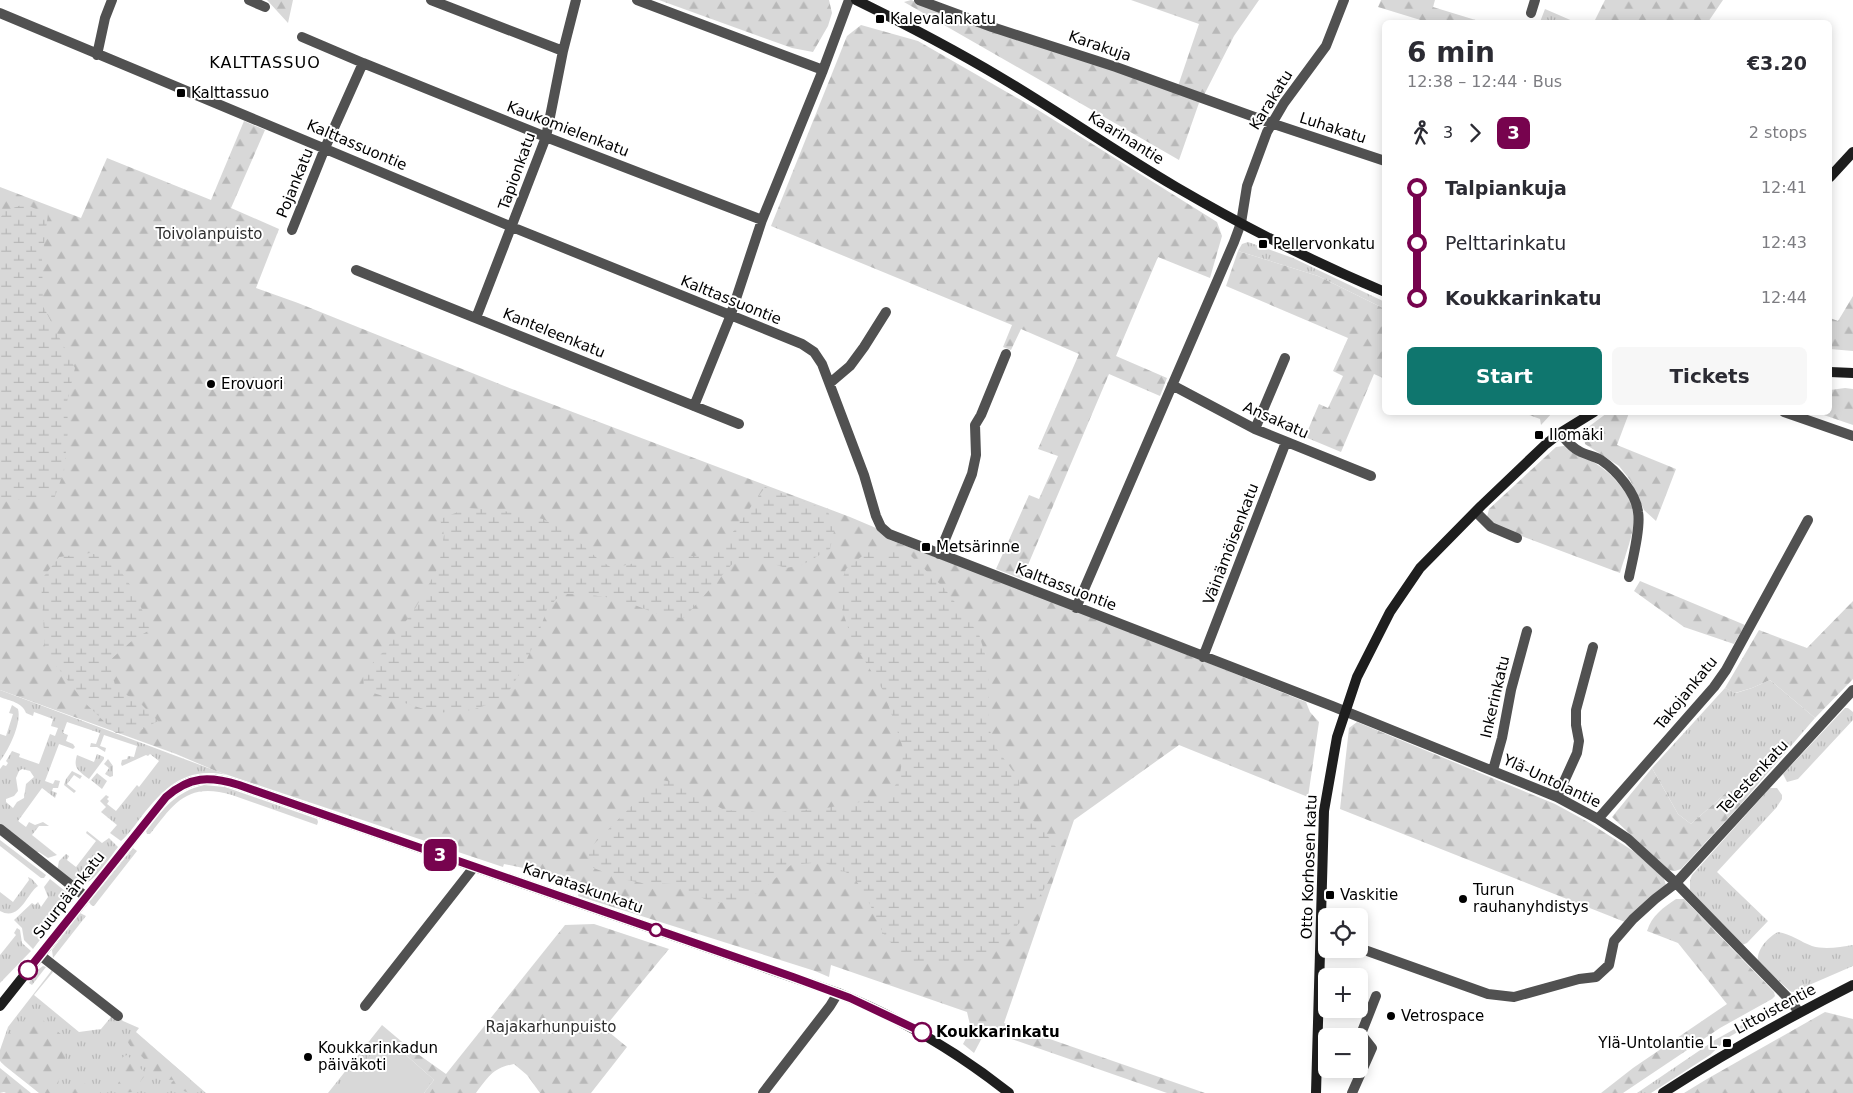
<!DOCTYPE html>
<html lang="en">
<head>
<meta charset="utf-8">
<style>
  body { margin:0; font-family:"DejaVu Sans",sans-serif; background:#f7f7f7; color:#2b2b33; height:100vh; display:flex; flex-direction:column; font-size:19px; white-space:nowrap }
  * { box-sizing:border-box; margin:0 }
  p { font-size:16px; color:#7c7c81 }
  .icon { flex:none; width:28px; height:28px; fill:none; stroke:currentColor; stroke-width:2; stroke-linecap:round; stroke-linejoin:round }
  .map { position:relative; flex:1; overflow:hidden }
  .drawer { position:absolute; left:1382px; top:20px; width:450px; height:395px; display:flex; flex-direction:column; background:#fff; border-radius:8px; box-shadow:0 2px 12px #0003 }
  .drawer>* { flex:none }
  .badge { padding:0 10px; border-radius:8px; font-size:18px; line-height:32px }
  .fabs { position:absolute; left:1318px; top:908px; display:grid; gap:10px }
  .fabs a { display:grid; place-items:center; width:50px; height:50px; border-radius:8px; background:#fff; box-shadow:0 2px 12px #0003; font-size:25px }
  .map>.badge { position:absolute; translate:-50% -50%; box-shadow:0 0 0 2px #fff }
  .legs { display:flex; align-items:center; gap:8px; height:55px; padding:0 25px; font-size:16px }
  .legs p { margin-inline-start:auto }
  .overview { display:flex; align-items:center; justify-content:space-between; height:85px; padding:0 25px }
  h1 { font-size:28px; font-weight:700; line-height:38px }
  .button { display:flex; gap:10px; margin-top:auto; padding:10px 25px }
  .button a { flex:1; height:58px; border-radius:8px; background:#0f766e; color:#fff; font-size:20px; font-weight:700; line-height:58px; text-align:center }
  .button a+a { background:#f7f7f7; color:#2b2b33 }
  ul { padding:0 25px; list-style:none }
  li { display:flex; align-items:center; gap:18px; height:55px; font-size:19px }
  li i { display:grid; place-items:center; width:8px; height:100%; margin:0 6px; background:currentColor }
  li i::after { content:''; width:12px; height:12px; margin:-6px; border:4px solid; border-radius:50%; background:#fff }
  li p { margin-inline-start:auto }
  li:first-child i { background:linear-gradient(#0000 50%,currentColor 0) }
  li:last-child i { background:linear-gradient(currentColor 50%,#0000 0) }
  .map>svg:first-child { display:block }
</style>
</head>
<body>
<div class="map">
<svg width="1853" height="1093" viewBox="0 0 1853 1093">
  <defs>
    <pattern id="grass-tufts" width="24" height="20" patternUnits="userSpaceOnUse" patternTransform="scale(1.25)"><rect width="24" height="20" fill="#d8d8d8"/><path d="M3 7l-1-3M5 7V3M7 7l1-3M15 17l-1-3M17 17v-4M19 17l1-3" fill="none" stroke="#b8b8b8"/></pattern>
    <pattern id="forest-firs" width="22" height="20" patternUnits="userSpaceOnUse" patternTransform="scale(1.25)"><rect width="22" height="20" fill="#d8d8d8"/><path d="M5 1l3.5 6h-7zM16 11l3.5 6h-7z" fill="#b8b8b8"/></pattern>
    <pattern id="wetland-marsh" width="20" height="14" patternUnits="userSpaceOnUse" patternTransform="scale(1.25)"><rect width="20" height="14" fill="#d8d8d8"/><path d="M1 5h8M5 5V1M11 12h8M15 12V8" fill="none" stroke="#b8b8b8"/></pattern>
  </defs>
  <rect width="100%" height="100%" fill="#fff"/>
  <path fill="url(#grass-tufts)" fill-rule="evenodd" d="M1545,9L1575,22H1540Z
    M1248,242L1293,258L1385,302V309L1318,276L1238,251L1242,244Z
    M1770,680L1815,718L1741,804L1728,791L1691,824L1678,814L1652,768L1725,688L1736,693L1752,688Z
    M0,690L227,775C183,766 163,789 138,821C133,828 127,836 121,841L110,833L117,825L101,812L106,807L100,801L106,795L109,797L107,799L109,801L107,804L116,811L137,785L139,787L159,761L150,754L148,756L146,755L122,766L121,764L122,760L127,759L128,756L134,757L137,746L104,735L100,746L106,748L105,752L97,747H90L91,743L96,744L100,733L67,722L63,733L68,735L66,741L73,744L75,747L73,749L59,744L45,781L53,784L55,780L60,781L58,788H53L52,791L57,793L55,798L42,788L18,821L26,827L29,822L35,825L43,822L49,826H39L32,835L57,855L48,858L39,852H34L0,824V769L3,765L6,766L8,763L6,761L12,751L20,754L19,757L39,764L50,734L55,736L58,728L51,726L53,719L34,712L33,716L26,713C22,702 10,701 0,697ZM22,769L30,771L34,777L26,784L24,798L17,802L13,808L6,802V799L14,796L18,791L16,778L19,771Z
    M12,705L18,709C22,723 8,751 0,761V734L6,736L13,714L9,713Z
    M1845,708H1848L1853,712V720L1798,779L1787,782L1783,774Z
    M97,754L104,757V759L89,779C78,770 73,769 77,755L94,762Z
    M108,759L113,766V776L110,777L105,774L109,768L104,764Z
    M72,771L82,776L80,779L74,775L67,784L76,791L74,793L64,785L66,779Z
    M97,773L107,781L102,789L91,780Z
    M204,785L225,787L317,819L318,822L317,825L232,795C188,782 175,802 150,834H147L146,831C164,808 175,792 204,785Z
    M1770,788H1777L1782,795V799L1776,808L1717,872L1768,921L1747,943L1742,945L1690,890V880L1692,875Z
    M87,831L102,843L109,838L118,847C110,857 90,890 76,885C70,883 63,876 57,871L59,861L66,854L69,856L67,860L76,867L96,841L86,833Z
    M0,840L46,875L44,878H41L0,846Z
    M133,848L137,851L94,906L91,905L89,902Z
    M28,877L32,879L38,886C27,893 20,922 0,911V892L13,902L29,880Z
    M50,879L70,895L71,899L33,949L24,940L22,928L14,920L32,903L35,905L38,902L41,907L48,897L44,887Z
    M80,913L86,916L53,958L52,950Z
    M17,928L20,930L22,943L31,951L0,983V955L16,935L14,933Z
    M1778,932C1791,934 1801,942 1812,946C1825,950 1840,947 1853,945V966L1793,992L1790,991L1758,962C1756,950 1768,937 1778,932Z
    M43,966L46,967L32,985L29,983L36,971Z
    M52,970L53,972L34,995L79,1032L101,1029L111,1017L118,1016L123,1021L139,1028L136,1032L206,1093H39L5,1066L0,1061V1050L8,1027Z
    M1781,1003L1783,1005L1781,1007L1729,1037L1710,1055L1651,1093H1637L1715,1040Z
    M382,1025L408,1047L406,1055L434,1080L424,1093H328Z"/>
  <path fill="url(#forest-firs)" d="M267,0H293L288,23Z
    M659,0H829L832,13L828,26L813,52L792,48Z
    M911,0L1200,100L1179,160L904,2Z
    M1131,0H1259L1234,36L1204,95L1178,86L1199,24Z
    M1381,0H1435L1433,7L1482,22H1427L1378,7Z
    M1605,0H1723L1708,22H1594Z
    M861,25L918,41L1038,110L1217,222L1222,236L1210,278L1158,257L1116,356L1167,378L1160,396L1109,374L1022,579L996,569L1029,495L1039,499L1058,456L1038,449L1079,354L1021,329L1011,350L1003,347L1012,325L771,226L847,36Z
    M244,121L265,130L231,208L279,229L256,288L298,303L512,389L850,517L876,528L890,540L1066,606L1306,702L1310,712L1319,722L1308,797L1179,745L1074,820L1004,1023L1205,1093H1167L986,1030L974,1053L963,1044L971,1029L967,1012L831,965L829,977L815,971L578,896L582,883L575,879L504,864L503,867L216,771L176,754L0,690V187L81,218L107,158L211,200Z
    M1238,251L1318,276L1385,309V379L1374,374L1341,452L1305,437L1319,404L1328,408L1343,376L1333,371L1348,338L1226,286Z
    M1853,296V351L1830,349V318L1838,321Z
    M1845,388L1853,389V425L1818,413L1830,412V390Z
    M1524,413H1552L1541,425L1540,419Z
    M1607,413H1629L1617,445L1676,469L1656,521L1644,510L1630,480L1619,466L1585,444L1583,431Z
    M1565,446C1590,460 1608,467 1625,492C1629,498 1634,506 1634,513C1635,533 1625,555 1620,573L1519,535L1491,523L1487,517L1489,509L1556,447Z
    M1640,581L1745,625L1734,644L1684,627L1634,591Z
    M1853,601V679L1815,718L1770,680L1752,688L1735,693L1725,688L1759,630L1807,648Z
    M1357,722L1555,804L1588,822L1638,854L1663,876L1666,885L1625,922L1340,809L1349,728Z
    M1652,768L1678,814L1691,824L1728,791L1741,804L1681,869L1675,871L1668,870L1612,817Z
    M1676,899H1684L1774,992L1775,996L1772,999L1720,1028L1623,1093H1601L1633,1068L1727,1004L1678,943L1647,931C1652,915 1663,908 1676,899Z
    M594,924L669,949L604,1028L627,1047L591,1093H540L527,1075L514,1064C493,1068 489,1076 476,1093H424L434,1080L406,1055L408,1047L446,1074L565,925Z
    M1825,1012L1853,1019V1093H1684L1707,1079Z
    M36,1015L62,1035L59,1044L65,1054L66,1062L62,1065L57,1089H65L82,1083L96,1087L101,1093H40L1,1062V1047L4,1048L8,1046C5,1031 22,1019 36,1015Z
    M135,1032L190,1079L192,1091L189,1093L174,1087L171,1083L174,1080C151,1080 153,1066 140,1055C135,1050 130,1048 127,1040Z
    M127,1055L146,1074L140,1082H132L131,1086L135,1090L133,1092L116,1093V1090L120,1091L118,1083L121,1080L119,1077C121,1069 119,1064 123,1057Z
    M0,1068L31,1093H6L4,1092L0,1093Z"/>
  <path fill="url(#wetland-marsh)" d="M24,204L48,214L42,259L43,306L75,368L67,402L68,430L64,471L54,499L33,498L0,502V218L5,211Z
    M765,487L827,510L835,527L830,549L802,565L786,568L760,560L734,562L684,618C662,619 641,606 620,600C601,595 580,594 561,594L547,609L537,638L520,673L504,699L472,710L436,713L364,690L363,673L386,649L416,607L439,566L444,535L440,519L468,508L504,511L543,519L572,535L598,559L612,568L654,559L705,555L728,539Z
    M871,549L909,554L944,588L979,634L989,668V728L996,748L1019,779L1020,810L1042,828L1058,850C1056,858 1055,868 1051,876C1039,902 1000,953 972,961C958,965 926,962 910,961L885,937L864,892L852,875L823,862L791,865L762,890L743,901L713,903L673,884L642,883L622,879L591,867L588,850L658,779L680,784L724,810L770,813L826,808L888,797L899,779L904,751L884,692L852,640L837,594L846,569Z
    M90,553L113,560L135,592L150,630L134,639L109,661L116,689L139,702L158,721L139,731L116,733L85,703L45,651L41,580L59,557Z"/>
  <path fill="#d8d8d8" d="M382,1040L433,1079L422,1093H341Z"/>
  <g fill="none" stroke-linecap="round" stroke-linejoin="round">
    <path stroke="#515151" stroke-width="10" d="M249,0L265,7
      M431,0L563,51
      M637,0L823,70
      M919,0L992,27L1116,67L1271,123L1385,161
      M0,13L512,227L802,344L814,352L822,364L864,475L876,516L881,527L889,534L1332,706L1557,797L1598,819L1628,839L1676,883L1788,998L1799,1012
      M1531,13L1535,0
      M97,55L105,18L112,0
      M363,63L546,137L762,220
      M292,230L325,148L363,63L302,37
      M356,270L739,424
      M476,318L546,137L563,51L576,0
      M830,383L850,366L864,347L886,312
      M1172,385L1255,429L1371,476
      M694,406L730,317L762,220L823,70L849,0
      M1784,412L1853,436
      M1255,429L1285,358
      M1560,433C1566,440 1571,447 1579,451C1586,455 1594,456 1601,460C1617,471 1636,493 1638,512C1641,527 1632,562 1629,577
      M1476,512L1491,527L1517,538
      M939,554L972,474L976,455L975,425L981,415L1006,354
      M1076,608L1234,242L1241,223L1247,186L1267,132L1284,103L1326,46L1344,0
      M1203,657L1286,442
      M1493,770L1502,738L1511,690L1527,631
      M1557,797L1577,753L1579,741L1576,725V710L1593,647
      M1598,819L1714,687L1726,670L1808,520
      M0,829L86,897
      M1359,948L1488,994L1514,997L1579,979L1596,977L1609,965L1614,941L1633,919L1655,899L1676,883L1853,690
      M40,955L118,1016
      M365,1006L474,867
      M763,1093L830,1006L838,993
      M1352,1093L1372,1048L1361,1034L1376,996"/>
    <path stroke="#1e1e1e" stroke-width="10" d="M856,0C905,24 953,49 1000,77C1059,112 1116,152 1176,187C1243,226 1313,262 1385,292
      M1830,177L1853,152
      M1830,372L1853,373
      M0,1006L166,797C190,776 210,776 239,785L838,993C900,1018 956,1051 1009,1093
      M1316,1093L1324,811L1337,737L1357,677L1390,612L1420,568L1481,506L1546,444L1560,433L1594,412
      M1663,1093C1724,1053 1788,1018 1853,985"/>
  </g>
  <g fill="none" stroke-linecap="round" stroke-linejoin="round">
    <g stroke="#fff" stroke-width="11">
      <path id="line-1" d="M28,970L166,797C190,776 209,776 239,785L793,977L850,998L922,1032"/>
    </g>
    <use href="#line-1" stroke="#77034e" stroke-width="8"/>
  </g>
  <g fill="#000" stroke="#fff" stroke-width="2">
    <rect x="875" y="14" width="10" height="10" rx="2.5"/>
    <rect x="176" y="88" width="10" height="10" rx="2.5"/>
    <rect x="1258" y="239" width="10" height="10" rx="2.5"/>
    <circle cx="211" cy="384" r="5"/>
    <rect x="1534" y="430" width="10" height="10" rx="2.5"/>
    <rect x="921" y="542" width="10" height="10" rx="2.5"/>
    <rect x="1325" y="890" width="10" height="10" rx="2.5"/>
    <circle cx="1463" cy="899" r="5"/>
    <circle cx="1391" cy="1016" r="5"/>
    <rect x="1722" y="1038" width="10" height="10" rx="2.5"/>
    <circle cx="308" cy="1057" r="5"/>
  </g>
  <g fill="#fff" stroke="#77034e" stroke-width="2.5">
    <circle cx="656" cy="930" r="6"/>
    <circle cx="28" cy="970" r="9"/>
    <circle cx="922" cy="1032" r="9"/>
  </g>
  <g text-anchor="middle" dominant-baseline="central" stroke-width="4" stroke-linejoin="round" paint-order="stroke">
    <g font-size="15" fill="#000" stroke="#fff" text-anchor="start">
      <text x="890" y="19">Kalevalankatu</text>
      <text x="191" y="93">Kalttassuo</text>
      <text x="1273" y="244">Pellervonkatu</text>
      <text x="221" y="384">Erovuori</text>
      <text x="1549" y="435">Ilomäki</text>
      <text x="936" y="547">Metsärinne</text>
      <text x="1473" y="890">Turun<tspan x="1473" dy="17">rauhanyhdistys</tspan></text>
      <text x="1340" y="895">Vaskitie</text>
      <text x="1401" y="1016">Vetrospace</text>
      <text x="1717" y="1043" text-anchor="end">Ylä-Untolantie L</text>
      <text x="318" y="1048">Koukkarinkadun<tspan x="318" dy="17">päiväkoti</tspan></text>
    </g>
    <g font-size="15" fill="#000" stroke="#fff">
      <text transform="translate(1100 46) rotate(19)">Karakuja</text>
      <text transform="translate(1271 100) rotate(-58)">Karakatu</text>
      <text transform="translate(1333 128) rotate(18)">Luhakatu</text>
      <text transform="translate(568 129) rotate(21)">Kaukomielenkatu</text>
      <text transform="translate(1126 138) rotate(32)">Kaarinantie</text>
      <text transform="translate(357 145) rotate(23)">Kalttassuontie</text>
      <text transform="translate(517 171) rotate(-70)">Tapionkatu</text>
      <text transform="translate(295 183) rotate(-68)">Pojankatu</text>
      <text transform="translate(731 300) rotate(22)">Kalttassuontie</text>
      <text transform="translate(554 333) rotate(22)">Kanteleenkatu</text>
      <text transform="translate(1276 420) rotate(24)">Ansakatu</text>
      <text transform="translate(1231 544) rotate(-69)">Väinämöisenkatu</text>
      <text transform="translate(1066 587) rotate(21)">Kalttassuontie</text>
      <text transform="translate(1686 693) rotate(-51)">Takojankatu</text>
      <text transform="translate(1495 697) rotate(-77)">Inkerinkatu</text>
      <text transform="translate(1753 777) rotate(-47)">Telestenkatu</text>
      <text transform="translate(1552 781) rotate(25)">Ylä-Untolantie</text>
      <text transform="translate(1309 867) rotate(-88)">Otto Korhosen katu</text>
      <text transform="translate(583 888) rotate(19)">Karvataskunkatu</text>
      <text transform="translate(69 895) rotate(-52)">Suurpäänkatu</text>
      <text transform="translate(1775 1009) rotate(-28)">Littoistentie</text>
    </g>
    <g font-size="15" fill="#2f2f2f" stroke="#fff">
      <text x="209" y="234">Toivolanpuisto</text>
      <text x="551" y="1027">Rajakarhunpuisto</text>
    </g>
    <g font-size="15" font-weight="bold" fill="#000" stroke="#fff" text-anchor="start">
      <text x="936" y="1032">Koukkarinkatu</text>
    </g>
    <g font-size="16" letter-spacing="1" fill="#000" stroke="#fff">
      <text x="265" y="62">KALTTASSUO</text>
    </g>
  </g>
</svg>
<div class="fabs">
<a><svg class="icon" aria-label="locate" viewBox="0 0 24 24"><circle cx="12" cy="12" r="6"/><path d="M12 2v4M12 18v4M2 12h4M18 12h4"/></svg></a>
<a>+</a>
<a>−</a>
</div>
<b class="badge" style="left:440px;top:855px;background:#77034e;color:#fff">3</b>
<section class="drawer">
<div class="overview"><div><h1>6 min</h1><p>12:38 – 12:44 · Bus</p></div><b>€3.20</b></div>
<div class="legs"><svg class="icon" aria-label="walk" viewBox="0 0 24 24"><circle cx="13" cy="4" r="2"/><path d="M13 8l-2 6 4 7M11 14l-3 7M7 12l3-4h3l4 4"/></svg>3<svg class="icon" aria-label="forward" viewBox="0 0 24 24"><path d="M9 5l7 7-7 7"/></svg><b class="badge" style="background:#77034e;color:#fff">3</b><p>2 stops</p></div>
<ul>
<li><i style="color:#77034e"></i><b>Talpiankuja</b><p>12:41</p></li>
<li><i style="color:#77034e"></i><span>Pelttarinkatu</span><p>12:43</p></li>
<li><i style="color:#77034e"></i><b>Koukkarinkatu</b><p>12:44</p></li>
</ul>
<div class="button"><a>Start</a><a>Tickets</a></div>
</section>
</div>
</body>
</html>
